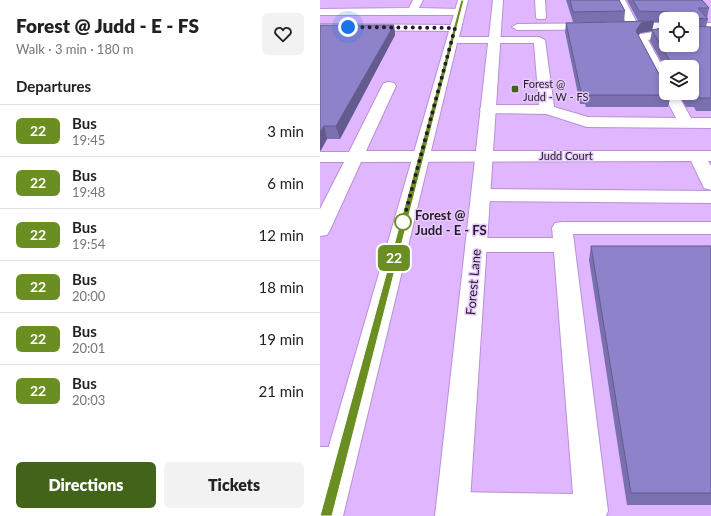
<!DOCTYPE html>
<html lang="en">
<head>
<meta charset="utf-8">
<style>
  body { margin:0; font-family:Lato,sans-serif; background:#f2f2f2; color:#222; height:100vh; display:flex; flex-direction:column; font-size:15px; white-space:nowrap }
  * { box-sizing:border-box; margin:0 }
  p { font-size:13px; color:#767676 }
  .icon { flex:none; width:22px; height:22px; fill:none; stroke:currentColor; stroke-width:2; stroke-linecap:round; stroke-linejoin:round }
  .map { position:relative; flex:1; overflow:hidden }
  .sheet { display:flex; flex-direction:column; background:#fff; width:320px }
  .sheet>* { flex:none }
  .badge { padding:0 8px; border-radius:6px; font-size:14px; line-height:26px }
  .tools { position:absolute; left:339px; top:12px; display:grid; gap:8px }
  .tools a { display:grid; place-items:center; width:40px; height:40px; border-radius:6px; background:#fff; box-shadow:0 2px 6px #0003; font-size:20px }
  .you { position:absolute; width:20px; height:20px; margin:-10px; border:3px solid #fff; border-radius:50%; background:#1a73e8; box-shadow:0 0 0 6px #1a73e833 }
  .map>.badge { position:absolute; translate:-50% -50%; box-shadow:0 0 0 2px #fff }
  h2 { padding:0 16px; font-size:15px; line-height:36px }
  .round { display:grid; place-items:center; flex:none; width:42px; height:42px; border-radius:6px; background:#f2f2f2 }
  .overview { display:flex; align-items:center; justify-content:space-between; height:68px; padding:0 16px }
  h1 { font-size:19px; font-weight:800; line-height:30px }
  .cta { display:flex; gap:8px; margin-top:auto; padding:8px 16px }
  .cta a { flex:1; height:46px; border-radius:6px; background:#42641a; color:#fff; font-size:16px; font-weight:800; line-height:46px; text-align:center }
  .cta a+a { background:#f2f2f2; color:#222 }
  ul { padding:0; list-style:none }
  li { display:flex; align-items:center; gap:12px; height:52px; padding:0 16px; border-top:1px solid #e0e0e0 }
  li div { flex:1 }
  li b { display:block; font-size:15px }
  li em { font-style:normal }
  li .badge { min-width:44px; font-weight:700; text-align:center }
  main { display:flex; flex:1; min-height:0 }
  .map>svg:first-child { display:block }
</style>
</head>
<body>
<main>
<section class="sheet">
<div class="overview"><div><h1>Forest @ Judd - E - FS</h1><p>Walk · 3 min · 180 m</p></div><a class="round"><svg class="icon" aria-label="heart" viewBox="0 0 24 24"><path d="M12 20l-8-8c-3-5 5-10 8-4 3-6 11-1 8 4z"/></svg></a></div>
<h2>Departures</h2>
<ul>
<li><span class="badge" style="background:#6b8e23;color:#fff">22</span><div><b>Bus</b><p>19:45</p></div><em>3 min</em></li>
<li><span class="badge" style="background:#6b8e23;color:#fff">22</span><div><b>Bus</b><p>19:48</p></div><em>6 min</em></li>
<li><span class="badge" style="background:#6b8e23;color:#fff">22</span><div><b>Bus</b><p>19:54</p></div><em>12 min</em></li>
<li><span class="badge" style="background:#6b8e23;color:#fff">22</span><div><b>Bus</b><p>20:00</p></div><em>18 min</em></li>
<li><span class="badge" style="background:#6b8e23;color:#fff">22</span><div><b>Bus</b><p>20:01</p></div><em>19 min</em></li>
<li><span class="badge" style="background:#6b8e23;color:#fff">22</span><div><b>Bus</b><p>20:03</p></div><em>21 min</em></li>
</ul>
<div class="cta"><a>Directions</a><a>Tickets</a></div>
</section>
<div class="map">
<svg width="391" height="516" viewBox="0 0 391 516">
  <rect width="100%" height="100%" fill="#e0b6fe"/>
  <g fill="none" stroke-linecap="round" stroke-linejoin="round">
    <g stroke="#b990d6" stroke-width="2">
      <path id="minor" d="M93,0H103L99,8L139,9L144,12L139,15H0V9L89,8Z
        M215,0H225L226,17L225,19H217L216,17Z
        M295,0H305L317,23H346V29L197,30L192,27L197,24L306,23Z
        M372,23H391V29H372Z
        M0,24L135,25L140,28L135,31L0,30Z
        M346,30V36L328,40L346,73V93H357L371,118H391V128L267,127L226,114L167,113L162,112L160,109L162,106L167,105H219L214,43H174L168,40L174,37H219L225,40L234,107L268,117L356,118L343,93L345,90L339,86L316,40L320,34Z
        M69,82L74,83L76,86L46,151H391V161H388L391,166V190L384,188L371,161L41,162L10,230L7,235L0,236V209L24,162H0V152H29L62,86L64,83Z
        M160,189L391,191V203L160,201L153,199L151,195L153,191Z
        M242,222H391V234H253L288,511L286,516H119L116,509L121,497L133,492L253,494L234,252H156L148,250L145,245L148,240L156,238H233L232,228L235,223Z
        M0,447H20L31,451L36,462L31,473L20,477H0Z"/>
    </g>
    <g stroke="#b990d6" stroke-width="2">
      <path id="major" d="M138,0H148L139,37H169L173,0H183L149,516H115L168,43H137L23,516H0V477Z"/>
    </g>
    <use href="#minor" fill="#fff" fill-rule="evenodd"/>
    <use href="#major" fill="#fff" fill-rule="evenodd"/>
  </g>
  <path fill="#7a70af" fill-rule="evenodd" d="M246,0H299L305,11L304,22H253Z
    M307,0H382L389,8L387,18L388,19L386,27H391V111H376L374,107H366L358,93H372V67H346V70L330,41L332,31L320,33L318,35L340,76L345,79L344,83L351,95L348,107H266L265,104H260L245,32L246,23L318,21ZM346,19H372L346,27L332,30L334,22H346Z
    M0,25H74L75,35L20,139H7L1,150L0,151Z
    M271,246H391V505H307L269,260Z"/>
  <path fill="#635b8e" d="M334,21L332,31L320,33L315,41L316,31L321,23Z
    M74,25L75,35L20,139L16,126Z
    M4,126L7,139L1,150L0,151V132Z"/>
  <path fill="#8e82cb" stroke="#635b8e" d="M250,0H299L305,11L253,12Z
    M313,0H382L389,8H378L388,19L373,18V26L391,27V98H380L377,94H369V93H372V67H350V61L332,30L346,27V45H372V19H349V12L319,11Z
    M334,21L321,23L316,31L340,76L345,79L344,83L346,87V93H350L351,95H267L266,92H261L246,23Z
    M0,25H74L16,126H4L0,132Z
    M271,246H391V493H311Z"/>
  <path fill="#6b8e23" stroke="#fff" d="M141,0H144L12,516H0Z"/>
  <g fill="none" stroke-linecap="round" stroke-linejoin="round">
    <path stroke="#281732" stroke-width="4" stroke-dasharray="0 7.2" d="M28,27L135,28L83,222"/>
  </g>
  <rect fill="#42641a" stroke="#e4cbf7" stroke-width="1.5" x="191" y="85" width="8" height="8" rx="2"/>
  <circle fill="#fff" stroke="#6b8e23" stroke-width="2" cx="83" cy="222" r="8"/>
  <g text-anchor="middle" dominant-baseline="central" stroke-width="3" stroke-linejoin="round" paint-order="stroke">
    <g font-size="11" fill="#281732" stroke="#e4cbf7" text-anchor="start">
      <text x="203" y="83">Forest @<tspan x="203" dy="13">Judd - W - FS</tspan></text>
    </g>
    <g font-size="11" fill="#281732" stroke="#e4cbf7">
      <text x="246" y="155">Judd Court</text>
    </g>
    <g font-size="13" font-weight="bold" fill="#281732" stroke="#e4cbf7" text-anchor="start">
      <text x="95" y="215">Forest @<tspan x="95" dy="15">Judd - E - FS</tspan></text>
    </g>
    <g font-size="13" fill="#281732" stroke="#e4cbf7">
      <text transform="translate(153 282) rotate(-85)">Forest Lane</text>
    </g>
  </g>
</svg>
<div class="tools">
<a><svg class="icon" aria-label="locate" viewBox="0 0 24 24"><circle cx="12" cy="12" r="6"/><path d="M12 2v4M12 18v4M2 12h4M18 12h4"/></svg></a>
<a><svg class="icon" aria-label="layers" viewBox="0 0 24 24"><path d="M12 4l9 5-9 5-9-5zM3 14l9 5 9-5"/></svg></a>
</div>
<div class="you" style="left:28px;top:27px"></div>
<b class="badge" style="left:74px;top:258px;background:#6b8e23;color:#fff">22</b>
</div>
</main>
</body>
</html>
